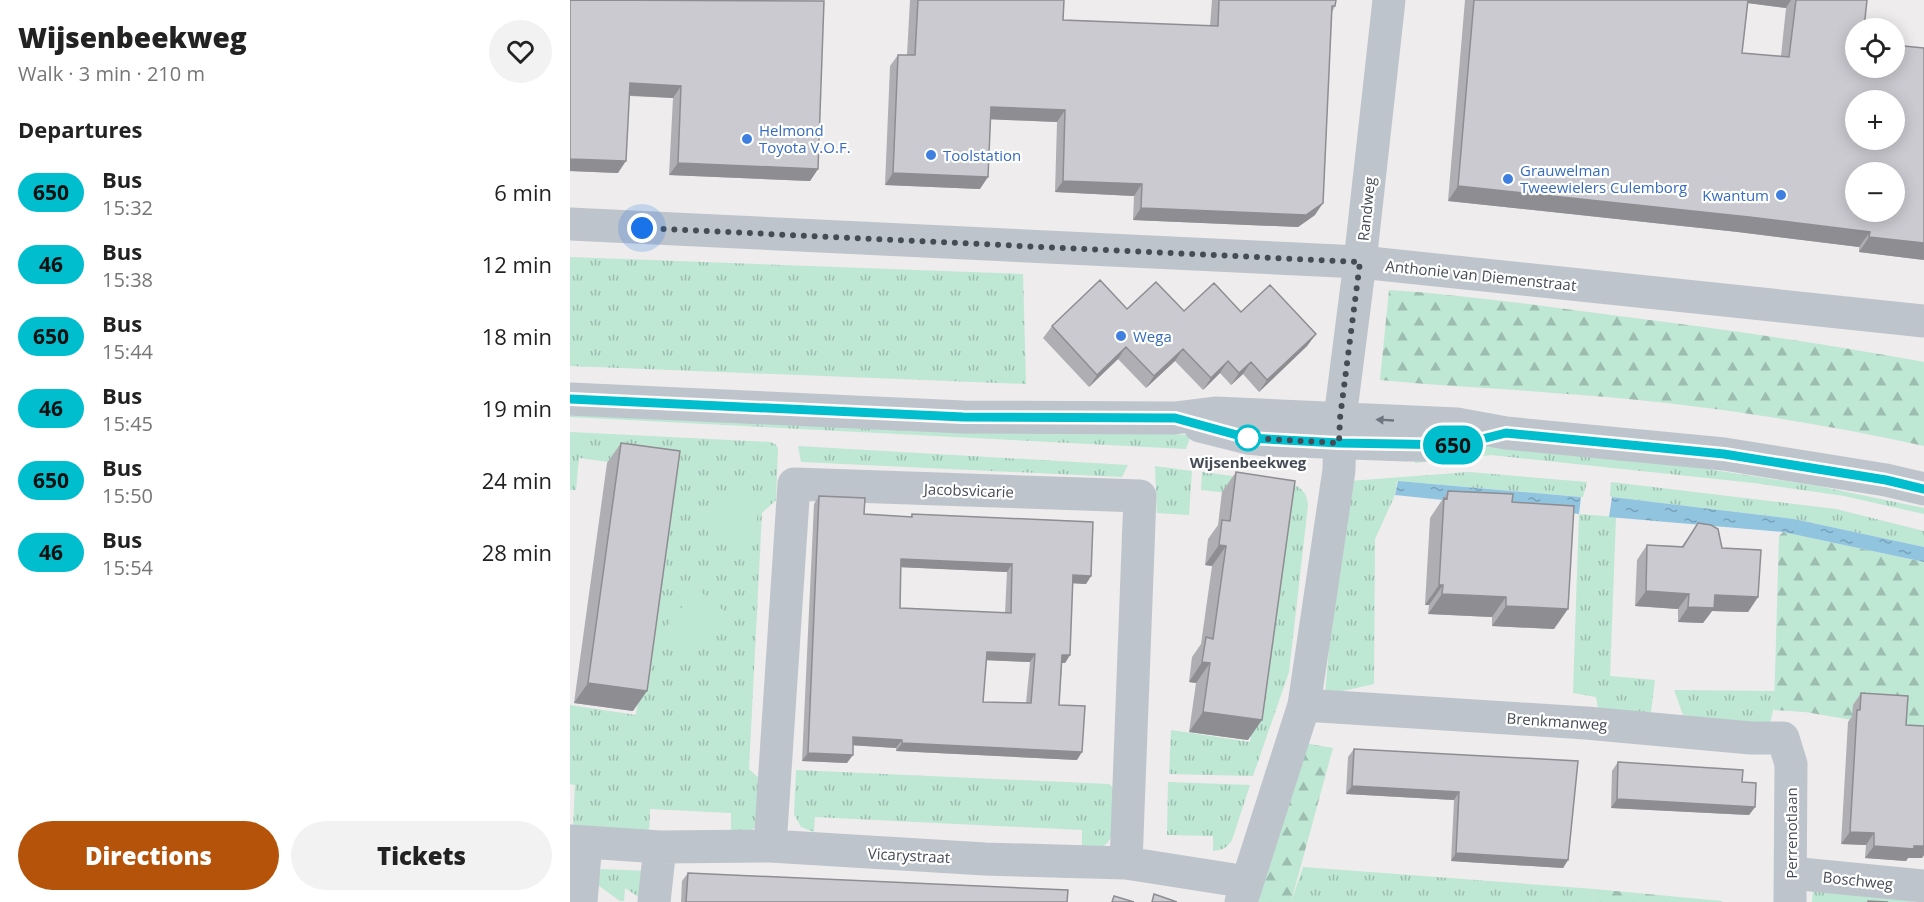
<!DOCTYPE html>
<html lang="en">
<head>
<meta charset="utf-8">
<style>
  body { margin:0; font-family:"Open Sans",sans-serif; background:#f2f2f2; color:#222; height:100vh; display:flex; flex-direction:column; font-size:22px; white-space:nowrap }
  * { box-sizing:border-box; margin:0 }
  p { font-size:20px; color:#767676 }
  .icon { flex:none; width:33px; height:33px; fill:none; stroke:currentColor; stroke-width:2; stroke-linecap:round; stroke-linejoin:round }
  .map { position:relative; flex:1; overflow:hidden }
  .details { display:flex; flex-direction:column; background:#fff; width:570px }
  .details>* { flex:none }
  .badge { padding:0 12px; border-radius:20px; font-size:21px; line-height:39px }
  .tools { position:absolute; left:1275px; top:18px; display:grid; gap:12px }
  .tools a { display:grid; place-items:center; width:60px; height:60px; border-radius:50%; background:#fff; box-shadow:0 3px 15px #0003; font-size:30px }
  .you { position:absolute; width:30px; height:30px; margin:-15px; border:4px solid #fff; border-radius:50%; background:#1a73e8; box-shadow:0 0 0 9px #1a73e833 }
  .map>.badge { position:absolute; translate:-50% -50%; box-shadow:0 0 0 3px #fff }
  h2 { padding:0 18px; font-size:22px; line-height:54px }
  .round { display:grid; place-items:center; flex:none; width:63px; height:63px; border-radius:32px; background:#f2f2f2 }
  .overview { display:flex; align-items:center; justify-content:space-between; height:102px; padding:0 18px }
  h1 { font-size:28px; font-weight:800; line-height:45px }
  .primary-button { display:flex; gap:12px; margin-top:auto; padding:12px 18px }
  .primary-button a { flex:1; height:69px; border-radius:36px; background:#b45309; color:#fff; font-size:24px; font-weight:800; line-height:69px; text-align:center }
  .primary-button a+a { background:#f2f2f2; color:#222 }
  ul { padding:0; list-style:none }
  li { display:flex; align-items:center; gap:18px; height:72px; padding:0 18px }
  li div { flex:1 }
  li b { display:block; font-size:22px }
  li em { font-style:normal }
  li .badge { min-width:66px; font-weight:700; text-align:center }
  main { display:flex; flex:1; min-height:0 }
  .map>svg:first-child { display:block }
</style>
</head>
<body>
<main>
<section class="details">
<div class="overview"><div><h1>Wijsenbeekweg</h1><p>Walk · 3 min · 210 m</p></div><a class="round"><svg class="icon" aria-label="heart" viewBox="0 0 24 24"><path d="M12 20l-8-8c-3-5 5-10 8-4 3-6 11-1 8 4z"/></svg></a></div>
<h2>Departures</h2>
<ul>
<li><span class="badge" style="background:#00becd;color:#111">650</span><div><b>Bus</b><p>15:32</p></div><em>6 min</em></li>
<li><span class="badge" style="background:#00becd;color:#111">46</span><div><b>Bus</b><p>15:38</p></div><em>12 min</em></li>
<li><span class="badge" style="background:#00becd;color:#111">650</span><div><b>Bus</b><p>15:44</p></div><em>18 min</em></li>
<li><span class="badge" style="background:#00becd;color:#111">46</span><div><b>Bus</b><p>15:45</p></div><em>19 min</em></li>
<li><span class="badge" style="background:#00becd;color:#111">650</span><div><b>Bus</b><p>15:50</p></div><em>24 min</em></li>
<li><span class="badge" style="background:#00becd;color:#111">46</span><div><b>Bus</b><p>15:54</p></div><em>28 min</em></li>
</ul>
<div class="primary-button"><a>Directions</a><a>Tickets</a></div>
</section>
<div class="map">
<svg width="1354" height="902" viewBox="0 0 1354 902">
  <defs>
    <pattern id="grass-tufts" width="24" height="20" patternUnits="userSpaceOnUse" patternTransform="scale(1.5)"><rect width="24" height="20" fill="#bee7d4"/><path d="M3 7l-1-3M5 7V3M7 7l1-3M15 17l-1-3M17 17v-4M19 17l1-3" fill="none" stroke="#9cbdaf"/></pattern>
    <pattern id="forest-firs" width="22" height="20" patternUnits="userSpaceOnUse" patternTransform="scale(1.5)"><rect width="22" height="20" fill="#bee7d4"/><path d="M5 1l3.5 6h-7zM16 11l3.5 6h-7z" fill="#9cbdaf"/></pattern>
    <pattern id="water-ripples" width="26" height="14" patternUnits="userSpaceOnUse" patternTransform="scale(1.5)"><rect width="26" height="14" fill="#90c4df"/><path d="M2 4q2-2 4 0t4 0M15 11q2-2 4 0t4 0" fill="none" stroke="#77a1b8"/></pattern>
  </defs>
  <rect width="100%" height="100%" fill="#eeecec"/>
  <path fill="url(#grass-tufts)" d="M0,257L453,274L456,384L0,366Z
    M0,406L621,435L616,449L0,417Z
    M0,432L200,442L205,444L208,448L206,500L192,513L179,769L193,782L188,824L180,832L161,837V813L80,809L79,833L3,829L5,785L0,784V705L66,715L100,470L9,458L6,490H0Z
    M920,445L1111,465L1248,486L1354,508V514L1274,496L1184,483L921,455L845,463L843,455Z
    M228,446L558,465L552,477L231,462Z
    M585,466L622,471L619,515L587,513Z
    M632,472L723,484C733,489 737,494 738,505L719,672L683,776L599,774L601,730L680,742L715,499L631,490Z
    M899,472L1017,482L1013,497L827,481L825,495L805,539L804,684L755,695L768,541L780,481Z
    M1041,482L1266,509L1354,531V547L1224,519L1042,497L1040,496Z
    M1009,514L1046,517L1040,676L1085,680L1081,712L1029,713L1026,697L1003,693Z
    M1104,690L1205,691L1204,707L1199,727L1113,715Z
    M226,770L539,784L545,789C544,805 549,834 535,845C529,850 519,851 512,854V830L245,817L244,832L231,827L224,814Z
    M598,782L680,785L662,840C657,848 652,850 643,851V836L597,835Z
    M733,867L1024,889L1023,902H721Z
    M31,869L76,871V902L55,888L54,901H50L25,883Z
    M1243,890L1349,902H1242Z"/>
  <path fill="url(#forest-firs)" d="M819,290C896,295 972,306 1049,316C1151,329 1253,343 1354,362V446C1233,419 1107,401 983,393C926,388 868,386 810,380Z
    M1213,532L1354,562V732L1235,712L1204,710L1209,536Z
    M734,743L763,748L721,902H682Z
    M1024,889L1152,901V902H1023Z"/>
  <path fill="#bee7d4" d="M146,490L191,497L183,541L138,534Z
    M127,589L159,615L126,654L95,628Z"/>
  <path fill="url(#water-ripples)" d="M828,481L1011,497L1009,514L825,495Z
    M1042,497L1224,519L1354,547V562L1213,532L1039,517Z"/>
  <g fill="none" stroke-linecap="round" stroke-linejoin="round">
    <path stroke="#bec4cc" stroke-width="33" d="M0,224L790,262L1354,321
      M0,399L393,417L605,418L645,413L887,424L936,433L1154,454L1316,480L1354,489
      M630,426L678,438L697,440L836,445H888L900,442
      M734,705L1016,723L1181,738H1213L1221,764L1220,902
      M0,841L90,847L200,846L415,859L556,863L677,882
      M200,846L224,484L570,496L556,863
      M1221,873L1354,886
      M11,902L16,842
      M84,902L90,847
      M671,902L734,705L769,470L770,418L790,262L819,0"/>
  </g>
  <path fill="#aeaeb3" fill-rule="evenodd" d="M0,0L248,169L240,181L99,175L103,98L59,96L48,173L0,171Z
    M340,0H494L493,20L640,26L642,0H766L765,6L762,12L745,215L728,227L563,220L564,196L485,192L487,122L421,119L410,189L315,185L320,66L328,55H337Z
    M895,0H1297L1286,28L1354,260L1289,252V247L1168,232L878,201ZM1178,3L1216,8L1211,56L1172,53Z
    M557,309L671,312L746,334L737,346L689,392L673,374L661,385L650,373L633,390L605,361L576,388L548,359L519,387L473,338L482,326Z
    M51,443L63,711L4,703L37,463Z
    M666,472L678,740L619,732L626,683L619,682L622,657L631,644L642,566L635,565L638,539L648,525L652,492Z
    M878,491L942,502L984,629L922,626V617L858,614L859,605H855L860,518Z
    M249,496L294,514L340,517L342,514L521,576L516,584L502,583L500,655L495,663H492L489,705L507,760L326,751V748L283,745L277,763L232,761L244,504ZM331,567L437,572L435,613L330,608ZM416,660L460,662L456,703L413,702Z
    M1128,523L1152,548L1188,597L1178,612L1142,611L1133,623L1108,622V609L1065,606L1067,560L1077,545L1112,546Z
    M1291,693L1336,725L1354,726V855L1352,858H1338L1336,861L1295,858L1296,845L1271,844L1278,722L1282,716L1283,705Z
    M784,749L1008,761L998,860L993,868L881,861L884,800L776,794L778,757Z
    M1048,762L1172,782L1185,807L1179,815L1041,808L1042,771Z
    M118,873L497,902H111L112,881Z"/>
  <path fill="#8d8d92" d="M1170,0H1221L1216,8L1169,2Z
    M60,83L111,86L103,98L51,95Z
    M421,107L495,110L487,122L413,119Z
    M0,159L56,161L48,173L0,171Z
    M108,163L248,169L240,181L99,175Z
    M323,173L418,177L410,189L315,185Z
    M493,181L572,184L564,196L485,192Z
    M888,186L1179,217L1300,232L1289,247L1168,232L878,201Z
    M753,203L745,215L728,227L563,220L571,208Z
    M1299,237L1354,243V260L1289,252Z
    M746,334L737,346L689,392L697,380Z
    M556,347L548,359L519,387L527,375Z
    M613,349L605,361L576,388L584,376Z
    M658,361L650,373L633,390L641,378Z
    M681,362L673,374L661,385L669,373Z
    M649,545L656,546L642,566L635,565Z
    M331,559L442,564L437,572L326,567Z
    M503,575L521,576L516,584L497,583Z
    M869,585H873L859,605H855Z
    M1076,591L1119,594L1108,609L1065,606Z
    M872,594L936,597L922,617L858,614Z
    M1145,595L1188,597L1178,612L1142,611L1133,623L1108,622L1118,607Z
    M936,606L998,609L984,629L922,626Z
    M417,652L465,654L460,662L411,660Z
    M492,655H500L495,663H487Z
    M632,662L640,663L626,683L619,682Z
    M18,683L77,691L63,711L4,703Z
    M633,712L692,720L678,740L619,732Z
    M283,737L332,740L326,748L278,745Z
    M332,743L512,752L507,760L326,751Z
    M238,753L283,755L277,763L232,761Z
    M782,786L889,792L884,800L776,794Z
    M1047,799L1185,807L1179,815L1041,808Z
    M1280,832L1304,833L1296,845L1271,844Z
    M1304,846H1354V855L1352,858H1338L1336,861L1295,858Z
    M886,853L998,860L993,868L881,861Z"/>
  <path fill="#cacad0" stroke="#8d8d92" stroke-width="1.5" fill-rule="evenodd" d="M0,0L254,1L248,169L108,163L111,86L60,83L56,161L0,159Z
    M348,0H494L493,20L648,26L649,0H766L765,6H762L753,203L736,215L571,208L572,184L493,181L495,110L421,107L418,177L323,173L328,55H345Z
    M904,0H1178L1172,53L1219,57L1226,0H1297L1294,28H1286V68H1324V45L1354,48V243L1299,237L1300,232L1179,217L888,186ZM1286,100H1324V140H1286ZM1286,172H1324V212H1286Z
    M530,280L557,309L586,282L614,311L644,283L671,312L700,285L746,334L697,380L681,362L669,373L658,361L641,378L613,349L584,376L556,347L527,375L482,326Z
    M51,443L110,451L77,691L18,683Z
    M666,472L725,481L692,720L633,712L640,663L632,662L636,637L643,639L656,546L649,545L652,520L660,521Z
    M878,491L943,494L942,502L1004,506L998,609L936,606V597L872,594L873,585H869L874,498L877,499Z
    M249,496L295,498L294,514L342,517V514L523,522L521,576L503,575L500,655H492L489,705L515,706L512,752L332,743V740L283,737V755L238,753ZM331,559L442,564L441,613L330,608ZM417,652L465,654L461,703L413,702Z
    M1128,523L1141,525L1148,529L1152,548L1191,550L1188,597L1145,595L1144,608L1118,607L1119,594L1076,591L1077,545L1113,547Z
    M1291,693L1338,696L1336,725L1354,726V846H1344V849L1304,846V833L1280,832L1287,710H1290Z
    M784,749L1008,761L998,860L886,853L889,792L782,786Z
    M1048,762L1173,770L1172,782L1186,783L1185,807L1047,799Z
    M118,873L498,890L497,902H116Z
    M584,894L607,902H582Z
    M544,896L564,902H542Z
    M1298,901L1318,902H1298Z"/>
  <defs><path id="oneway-solid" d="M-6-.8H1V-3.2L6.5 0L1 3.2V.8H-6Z" transform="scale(1.5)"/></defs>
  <use fill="#70767f" href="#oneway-solid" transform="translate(815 420) rotate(-177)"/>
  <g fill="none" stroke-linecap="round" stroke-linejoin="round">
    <g stroke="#fff" stroke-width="14">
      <path id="line" d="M0,399L393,417L605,418L678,438L769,443L888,445L936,433L1154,454L1316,480L1354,489"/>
    </g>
    <use href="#line" stroke="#00becd" stroke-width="9"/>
    <path stroke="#464c56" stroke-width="6" stroke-dasharray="0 10.8" d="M72,228L790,262L770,418L769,443L678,438"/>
  </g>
  <g fill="#3f7fe0" stroke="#fff" stroke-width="2">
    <circle cx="177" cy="139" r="6"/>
    <circle cx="361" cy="155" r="6"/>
    <circle cx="938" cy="179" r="6"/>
    <circle cx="1211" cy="195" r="6"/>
    <circle cx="551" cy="336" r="6"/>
  </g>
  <circle fill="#fff" stroke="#00becd" stroke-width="3" cx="678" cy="438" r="12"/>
  <g text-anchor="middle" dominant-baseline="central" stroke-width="4.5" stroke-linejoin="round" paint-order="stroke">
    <g font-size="15" fill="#366cbe" stroke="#fff" text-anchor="start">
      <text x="189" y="130">Helmond<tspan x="189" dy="17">Toyota V.O.F.</tspan></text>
      <text x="373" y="155">Toolstation</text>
      <text x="950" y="170">Grauwelman<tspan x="950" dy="17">Tweewielers Culemborg</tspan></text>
      <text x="1199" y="195" text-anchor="end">Kwantum</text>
      <text x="563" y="336">Wega</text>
    </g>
    <g font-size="15" fill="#464c56" stroke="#fff">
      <text transform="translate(796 209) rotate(-84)">Randweg</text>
      <text transform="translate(911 275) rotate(6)">Anthonie van Diemenstraat</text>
      <text transform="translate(399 490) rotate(2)">Jacobsvicarie</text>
      <text transform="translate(987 721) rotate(4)">Brenkmanweg</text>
      <text transform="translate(1221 833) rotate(-90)">Perrenotlaan</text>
      <text transform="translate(339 855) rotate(3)">Vicarystraat</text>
      <text transform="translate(1288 880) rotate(6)">Boschweg</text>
    </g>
    <g font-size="15" font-weight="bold" fill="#464c56" stroke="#fff">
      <text x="678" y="462">Wijsenbeekweg</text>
    </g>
  </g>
</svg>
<div class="tools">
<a><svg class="icon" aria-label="locate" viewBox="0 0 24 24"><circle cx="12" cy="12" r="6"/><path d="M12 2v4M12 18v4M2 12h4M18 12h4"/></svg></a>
<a>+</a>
<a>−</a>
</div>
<div class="you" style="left:72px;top:228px"></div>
<b class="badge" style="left:883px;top:445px;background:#00becd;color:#111">650</b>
</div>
</main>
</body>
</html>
